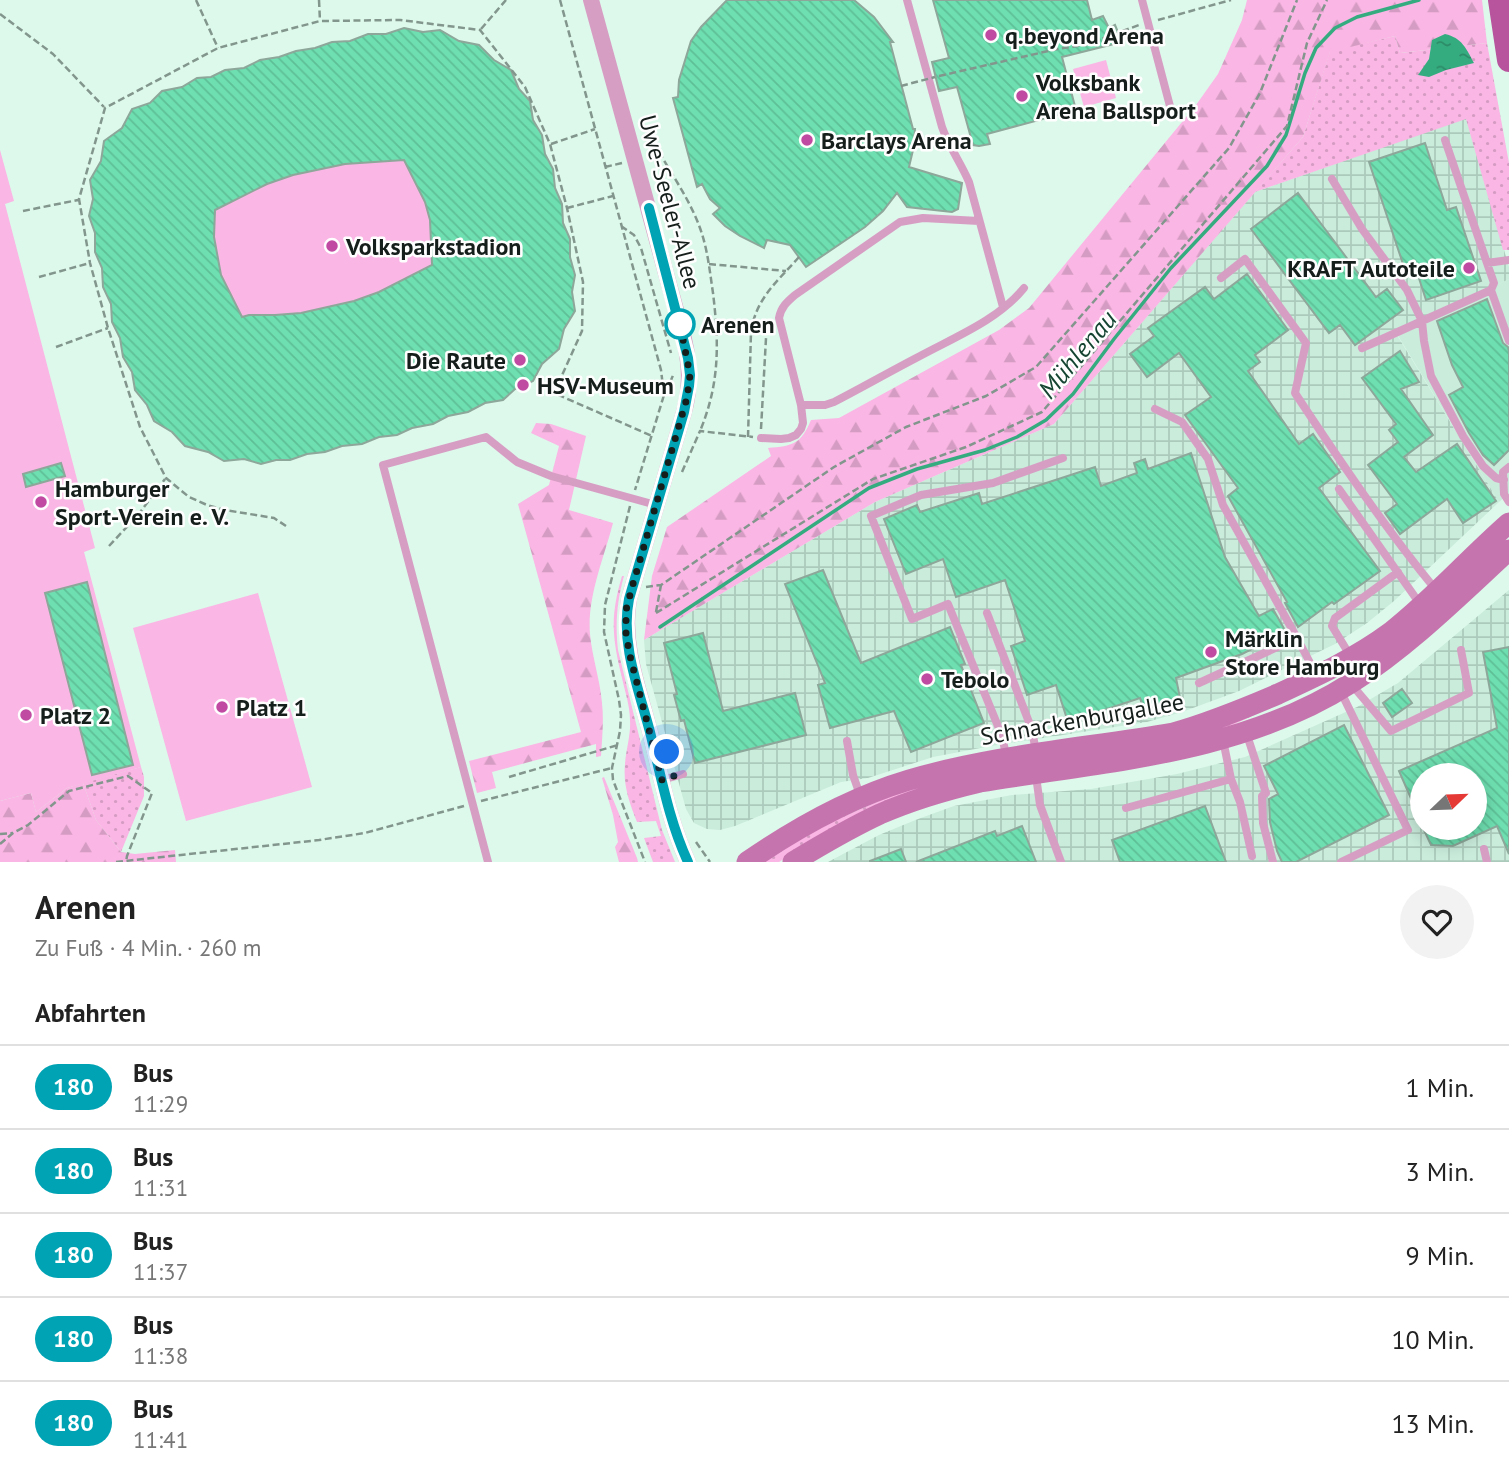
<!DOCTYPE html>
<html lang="de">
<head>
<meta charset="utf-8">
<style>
  body { margin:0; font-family:"PT Sans",sans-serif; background:#f2f2f2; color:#222; height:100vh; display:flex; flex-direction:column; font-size:26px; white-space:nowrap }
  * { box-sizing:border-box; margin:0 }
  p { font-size:23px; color:#767676 }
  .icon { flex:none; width:38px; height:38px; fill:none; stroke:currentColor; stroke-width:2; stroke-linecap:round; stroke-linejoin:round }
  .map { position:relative; height:862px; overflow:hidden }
  .sheet { display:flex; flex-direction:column; background:#fff; flex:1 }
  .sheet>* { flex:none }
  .badge { padding:0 14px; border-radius:23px; font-size:24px; line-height:46px }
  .needle { width:46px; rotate:67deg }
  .fabs { position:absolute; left:1410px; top:763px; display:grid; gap:14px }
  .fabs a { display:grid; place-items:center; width:77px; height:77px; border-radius:50%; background:#fff; box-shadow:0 4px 18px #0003; font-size:35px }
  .you { position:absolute; width:35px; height:35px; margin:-18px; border:5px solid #fff; border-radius:50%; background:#1a73e8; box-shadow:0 0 0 10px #1a73e833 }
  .map>.badge { position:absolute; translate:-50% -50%; box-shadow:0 0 0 4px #fff }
  h2 { padding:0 35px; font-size:26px; line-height:63px }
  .round { display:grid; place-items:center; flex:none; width:74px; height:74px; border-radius:37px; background:#f2f2f2 }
  .overview { display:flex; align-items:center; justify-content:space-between; height:119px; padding:0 35px }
  h1 { font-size:33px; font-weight:600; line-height:52px }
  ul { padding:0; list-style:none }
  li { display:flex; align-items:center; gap:21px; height:84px; padding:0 35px; border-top:2px solid #e0e0e0 }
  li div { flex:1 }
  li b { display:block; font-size:26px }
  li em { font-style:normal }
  li .badge { min-width:77px; font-weight:700; text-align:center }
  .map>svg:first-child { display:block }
</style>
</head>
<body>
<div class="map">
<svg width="1509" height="862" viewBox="0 0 1509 862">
  <defs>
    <pattern id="industrial-grid" width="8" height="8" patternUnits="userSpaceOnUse" patternTransform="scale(1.75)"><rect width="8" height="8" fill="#c9ecdb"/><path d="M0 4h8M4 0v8" fill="none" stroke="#accabb"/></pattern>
    <pattern id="grass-dots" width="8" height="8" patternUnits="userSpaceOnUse" patternTransform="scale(1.75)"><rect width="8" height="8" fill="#fab6e4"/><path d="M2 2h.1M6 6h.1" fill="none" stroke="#d59cc3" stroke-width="1.8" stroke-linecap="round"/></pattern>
    <pattern id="forest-firs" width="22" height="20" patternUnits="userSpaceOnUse" patternTransform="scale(1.75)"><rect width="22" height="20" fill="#fab6e4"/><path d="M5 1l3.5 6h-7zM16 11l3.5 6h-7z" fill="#d59cc3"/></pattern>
    <pattern id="water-ripples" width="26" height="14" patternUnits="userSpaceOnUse" patternTransform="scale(1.75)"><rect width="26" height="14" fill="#35ac80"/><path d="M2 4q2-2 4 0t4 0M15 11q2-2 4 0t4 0" fill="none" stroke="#2c8b68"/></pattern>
    <pattern id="building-back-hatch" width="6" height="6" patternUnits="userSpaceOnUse" patternTransform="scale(1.75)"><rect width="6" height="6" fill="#6edfb0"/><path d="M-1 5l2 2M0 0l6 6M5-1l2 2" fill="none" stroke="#5ebf97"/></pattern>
  </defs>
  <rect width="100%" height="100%" fill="#ddf9eb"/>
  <path fill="#c9ecdb" d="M1509,279V493L1499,502L1397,334Z"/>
  <path fill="url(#industrial-grid)" fill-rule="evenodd" d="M1466,118L1509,267V279L1397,335L1499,502L1394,601L1367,623L1335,644L1239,691L1182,712L1147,722L991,746L933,757L868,778L841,782L735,826L720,830L707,829L694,823L686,809L646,664L644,640L875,502L1054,424L1255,192Z
    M1509,590V862H828L879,835L918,819L954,806L1012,795L1091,789L1177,774L1245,757L1357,707L1398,683ZM1423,775H1475V828H1423Z"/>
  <path fill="url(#grass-dots)" d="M1395,36L1400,53L1487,43L1509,163V250H1503L1466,119L1255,192L1303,137L1330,51Z
    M622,576H624C617,601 615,624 618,650L662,830L675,862H653L644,838L661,836L656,821L637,822C629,802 623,785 625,764C626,749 631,735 630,720C630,706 625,692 622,678C612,637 610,617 622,576Z
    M1308,690L1220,731L1107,755L822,834L779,862H761L804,834L904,790Z
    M141,767L144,777V796L121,852L96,820L83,783Z"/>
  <path fill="url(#forest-firs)" d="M1247,0H1482L1487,43L1400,53L1395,36L1330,52L1303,137L1054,424L875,502L644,640L652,576L667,527L771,456L768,448C793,446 801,444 811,420L839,418L999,330L1029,308L1196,105L1218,74L1242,20Z
    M536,423L551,424L586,436L569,510L613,523C604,558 587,597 590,634C592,657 600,679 602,703C604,721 602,739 601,756L596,757V744L492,772L496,788L477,793L469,761L581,732L518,504L549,485L559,446L531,433Z
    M604,777L637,858L638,862H619L615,847L618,842L613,815L602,778Z
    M83,783L96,820L121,852L135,854L175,850L176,862H0V801L31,793L36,812L67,788Z"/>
  <path fill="#fab6e4" d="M440,30L459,41L479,45L494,60L511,70L519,89L530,101L533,119L542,135L545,154L553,169L555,188L562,204L563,223L571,239L570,257L575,275L572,292L575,311L564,329L559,349L542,364L533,381L515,389L503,400L485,403L468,412L448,416L433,424L412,428L397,435L379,437L362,444L342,446L325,452L307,454L261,464L244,459L224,461L208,452L185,446L172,432L154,421L147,405L135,390L132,372L123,357L120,338L112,322L111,304L103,287L102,268L95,252V233L89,216L93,199L90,180L101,161L104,141L122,128L132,109L150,103L162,91L182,87L197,78L212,77L225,70L244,68L260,60L279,57L296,51L315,48L332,42L350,41L368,34L423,32Z
    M1106,60L1116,98L1084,107L1073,69Z
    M0,150L14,201L5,204L95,548L84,552L141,767L67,788L36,812L31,793L0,801Z
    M258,593L312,787L186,821L133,628Z"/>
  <path fill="url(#water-ripples)" d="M1445,34C1462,38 1466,48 1474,63L1446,70L1429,77L1418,75L1429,59L1432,40Z"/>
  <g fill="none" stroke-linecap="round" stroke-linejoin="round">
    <path stroke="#35ac80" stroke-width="3.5" d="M660,627L869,488L917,469L985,450L1017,437L1046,420L1073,394L1114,339L1171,268L1267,166L1286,135L1305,73L1316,48L1335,28L1357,17L1419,0"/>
  </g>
  <path fill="url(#building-back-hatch)" stroke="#8da79a" stroke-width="2" fill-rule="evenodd" d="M727,0H854L874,17L893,42H890L913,129H915L913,150L909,167L962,183L958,209L952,212L907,207L897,193L883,211L865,227L806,267L790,245L767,240L764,248L740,236L725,226L713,214L720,208L710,199L702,184L697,187L673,98L678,97L679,80L691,41L701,27Z
    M933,0H1087L1092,20L1103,16L1109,28L1115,25L1122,42L1062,57L1076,110L987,134L990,144L979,146L973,145L957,87L939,91L932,62L949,58Z
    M404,28L423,32L440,30L459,41L479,45L494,60L511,70L519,89L530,101L533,120L542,135L545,154L553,169L555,188L562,204L563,223L570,239V257L575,275L572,292L575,311L564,329L559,349L542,364L533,381L515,389L503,400L485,403L468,412L448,416L433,424L412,428L397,435L379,437L362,444L342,446L325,452L307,454L290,460H276L261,464L244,459L224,461L208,452L185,446L172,432L154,421L147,405L135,390L132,372L123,357L120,338L112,322L111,304L103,287L102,268L95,252V233L89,216L93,199L90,180L101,161L104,141L122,128L132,109L150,103L162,91L182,87L197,78L211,77L225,70L244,68L260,60L279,57L296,51L315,48L332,42L350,41L368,34H386ZM404,160L425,202L430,220L432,265L379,292L354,301L301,313L275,315H249L242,317L221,275L214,237L215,210L267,184L293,175L345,164Z
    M1425,143L1447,210L1456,207L1481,281L1426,300L1415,266L1405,270L1369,162Z
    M1298,193L1376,297L1387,289L1403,310L1355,345L1340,325L1329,333L1251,229Z
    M1247,274L1288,330L1255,355L1260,362L1248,371L1299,444L1313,434L1340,472L1319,488L1380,571L1334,604L1332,602L1298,627L1285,603L1287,602L1228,496L1238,488L1185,415L1211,397L1179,353L1147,377L1130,354L1154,336L1148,328L1205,287L1214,299Z
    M1487,299L1503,343L1508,347L1509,352V450L1494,465L1483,455L1469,433L1449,395L1463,387L1452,365L1437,321Z
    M1400,351L1419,382L1401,389L1433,435L1404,457L1416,472L1457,444L1496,501L1463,523L1447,499L1400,534L1385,513L1397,504L1368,465L1398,442L1389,430L1396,424L1362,378Z
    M1191,453L1225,557L1259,616L1273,609L1286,632L1242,654L1176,678L1180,698L1144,710L1140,698L1068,722L1056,685L1027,695L1011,646L1025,641L1005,580L956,597L943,559L906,574L884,519L917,505L920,512L979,493L982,504L1095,467L1101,486L1137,473L1134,463L1145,459L1148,469Z
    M61,463L65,476L26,487L23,474Z
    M823,570L861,663L950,627L965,664L961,665L984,723L911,752L894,711L830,728L818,685L825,683L785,584Z
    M87,582L133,765L92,775L45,593Z
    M703,633L723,711L795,693L806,735L695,763L684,720L681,721L674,695L677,694L664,643Z
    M1509,647V854L1497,826L1453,846L1431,845L1423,828H1475V775H1423V826L1399,771L1497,728L1483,652Z
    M1402,689L1412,703L1392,717L1383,703Z
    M1344,725L1389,815L1296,862H1282L1277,851L1270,822L1269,799L1278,794L1264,766Z
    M1205,806L1226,862H1120L1112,840Z
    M1022,826L1036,862H916L995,831L997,836Z
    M901,849L906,862H870V861Z"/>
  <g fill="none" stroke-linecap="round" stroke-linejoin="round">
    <path stroke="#83968d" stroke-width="2.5" stroke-dasharray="7 3.5" stroke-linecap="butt" d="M196,0L218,48
      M319,0L320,21
      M560,0L661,370L664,395L635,490
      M0,14L53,54L104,107
      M1158,20L1231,0
      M481,29L506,0
      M939,76L1057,49L1085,45L1139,25
      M551,144L595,129
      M649,155L659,152C674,178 693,205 702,234C708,253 710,273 713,293C719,343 720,383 700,431
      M605,167L622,163
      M567,208L613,196
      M23,211L78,200
      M621,226L634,235L641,248L671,353
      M709,264L786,271
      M39,277L90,263
      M56,347L108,328
      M666,392L674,373
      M761,429L767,320
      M748,437L751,332C756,298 777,282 799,257
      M682,472L700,431L753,437
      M630,506L605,605L604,632L619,700L621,715L620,731L612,768L613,780L645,862
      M286,526L274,518L225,510L207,505L189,497L166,478L140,427L108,328L90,263L79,199L105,108L218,48L320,21L400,20L480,30L525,87L550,144L567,208L583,282L582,331L554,393L652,436
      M109,546L138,515L165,479
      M646,587L661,585L834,467L906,427L986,396L1036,367L1229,148L1260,93L1297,0
      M656,612L661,585
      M656,613L873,479L966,447L1042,412L1287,126L1307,43L1327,0
      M509,777L618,745
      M481,801L612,768
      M0,834L13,833
      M696,842L710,862
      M0,844L13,833L28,825L69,791L128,776L152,793L127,856L126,862
      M116,862L319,840L365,833L464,806"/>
    <path stroke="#d79ec4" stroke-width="8" d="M907,0L942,127C949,147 961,163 969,182L1003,307
      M1142,0L1171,110
      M1445,140L1487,263L1509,260
      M1332,179L1362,229L1407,290L1422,321L1424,341L1431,376L1463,436L1483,466L1496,478L1504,480
      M1221,278L1245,259L1306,343L1295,393C1340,461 1385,528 1436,590
      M1491,290L1509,341
      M1362,348L1491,290L1494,283L1487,263
      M801,405H825L834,402C863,387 891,371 920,356C955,337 998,320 1024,288
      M1155,409L1182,422L1208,459L1223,505L1297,638L1317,676
      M761,438L781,439L789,438L796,435L801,429L803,423L801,405L779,318C781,307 787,302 795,295L900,222L923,218L979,221
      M1509,467L1503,472L1504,494L1509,502
      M1339,489L1420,604
      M987,613L1032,730L1036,752
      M1351,657L1332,626L1335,618L1398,572
      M1199,683L1297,638
      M1352,685L1391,731L1469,693L1461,650
      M1246,732L1266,793L1262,796L1263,823L1273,862
      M847,741L853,775L860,795
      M1006,755L1002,736L948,604L912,619L871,516L921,495L993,483L1063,458
      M1036,776L1040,805L1061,862
      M1231,779L1240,802L1252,856
      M662,780L683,774
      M1126,808L1231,779L1223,740
      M1484,849L1487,862
      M488,862L383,465L486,437L517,462L551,476L656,505
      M1341,862L1408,830L1341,692"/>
    <path stroke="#d79ec4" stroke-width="16" d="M591,0L684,339C690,365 691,386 684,412L629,599C621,644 639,689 650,732C661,776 669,821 688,862"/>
    <path stroke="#c674ae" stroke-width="21" d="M747,862C796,828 852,797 909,780C995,755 1085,748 1173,733C1209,723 1243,709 1278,694C1317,676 1356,658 1391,632C1433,599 1469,558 1509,523
      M793,862C821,845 850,828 880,814C912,800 946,790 980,782C1106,761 1240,754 1351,683C1409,646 1459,596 1509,550"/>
    <path stroke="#b8539d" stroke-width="24" d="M1500,0L1509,60"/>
    <path stroke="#83968d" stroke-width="2.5" stroke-dasharray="7 3.5" stroke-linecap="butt" d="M901,86L935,77"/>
  </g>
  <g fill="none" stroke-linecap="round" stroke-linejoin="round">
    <g stroke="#fff" stroke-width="16">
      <path id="line" d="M649,208L688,358L690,375L689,386L684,412L629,599C620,643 639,690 650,732C661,776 669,821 688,862"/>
    </g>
    <use href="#line" stroke="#00a3b4" stroke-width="10"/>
    <path stroke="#151e1a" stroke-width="7" stroke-dasharray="0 12.6" d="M667,752L674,776L662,780L630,656L626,634V610L633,584L687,398L690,375L680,324"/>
  </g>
  <g fill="#c04aa2" stroke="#fefefe" stroke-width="2.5">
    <circle cx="991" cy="35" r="7"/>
    <circle cx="1022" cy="96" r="7"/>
    <circle cx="807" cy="140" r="7"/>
    <circle cx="332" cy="246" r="7"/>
    <circle cx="1469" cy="268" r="7"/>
    <circle cx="520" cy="360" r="7"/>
    <circle cx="523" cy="385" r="7"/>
    <circle cx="41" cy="502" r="7"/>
    <circle cx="1211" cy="652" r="7"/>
    <circle cx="927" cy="679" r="7"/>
    <circle cx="222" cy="707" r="7"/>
    <circle cx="26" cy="715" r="7"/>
  </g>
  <circle fill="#fff" stroke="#00a3b4" stroke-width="3.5" cx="680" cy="324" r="14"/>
  <g text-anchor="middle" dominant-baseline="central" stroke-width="5" stroke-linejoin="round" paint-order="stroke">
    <g font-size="24" font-weight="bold" fill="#151e1a" stroke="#fefefe" text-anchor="start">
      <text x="1005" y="35">q.beyond Arena</text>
      <text x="1036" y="82">Volksbank<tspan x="1036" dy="28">Arena Ballsport</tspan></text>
      <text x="821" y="140">Barclays Arena</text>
      <text x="346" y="246">Volksparkstadion</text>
      <text x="1455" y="268" text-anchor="end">KRAFT Autoteile</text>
      <text x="506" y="360" text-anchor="end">Die Raute</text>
      <text x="537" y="385">HSV-Museum</text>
      <text x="55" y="488">Hamburger<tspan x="55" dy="28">Sport-Verein e. V.</tspan></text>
      <text x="1225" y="638">Märklin<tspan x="1225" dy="28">Store Hamburg</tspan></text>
      <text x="941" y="679">Tebolo</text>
      <text x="236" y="707">Platz 1</text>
      <text x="40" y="715">Platz 2</text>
    </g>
    <g font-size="24" fill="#151e1a" stroke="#fefefe">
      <text transform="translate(670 202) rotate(75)">Uwe-Seeler-Allee</text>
      <text transform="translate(1082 719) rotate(-10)">Schnackenburgallee</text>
    </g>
    <g font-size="24" font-weight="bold" fill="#151e1a" stroke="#fefefe" text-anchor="start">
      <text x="701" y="324">Arenen</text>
    </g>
    <g font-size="26" font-style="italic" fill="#154532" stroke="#fefefe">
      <text transform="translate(1077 354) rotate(-50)">Mühlenau</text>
    </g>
  </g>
</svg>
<div class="fabs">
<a><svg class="needle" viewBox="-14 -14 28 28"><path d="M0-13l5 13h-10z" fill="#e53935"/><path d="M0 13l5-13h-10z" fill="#767676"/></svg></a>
</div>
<div class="you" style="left:667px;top:752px"></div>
</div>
<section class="sheet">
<div class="overview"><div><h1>Arenen</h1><p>Zu Fuß · 4 Min. · 260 m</p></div><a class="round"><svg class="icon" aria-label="heart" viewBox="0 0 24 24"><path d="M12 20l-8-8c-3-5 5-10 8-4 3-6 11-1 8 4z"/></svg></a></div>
<h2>Abfahrten</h2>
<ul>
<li><span class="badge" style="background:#00a3b4;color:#fff">180</span><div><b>Bus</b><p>11:29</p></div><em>1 Min.</em></li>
<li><span class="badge" style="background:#00a3b4;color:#fff">180</span><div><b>Bus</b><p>11:31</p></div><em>3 Min.</em></li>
<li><span class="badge" style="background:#00a3b4;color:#fff">180</span><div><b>Bus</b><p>11:37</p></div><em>9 Min.</em></li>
<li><span class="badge" style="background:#00a3b4;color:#fff">180</span><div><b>Bus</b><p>11:38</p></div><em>10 Min.</em></li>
<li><span class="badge" style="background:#00a3b4;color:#fff">180</span><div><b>Bus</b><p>11:41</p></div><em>13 Min.</em></li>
</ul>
</section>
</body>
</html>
